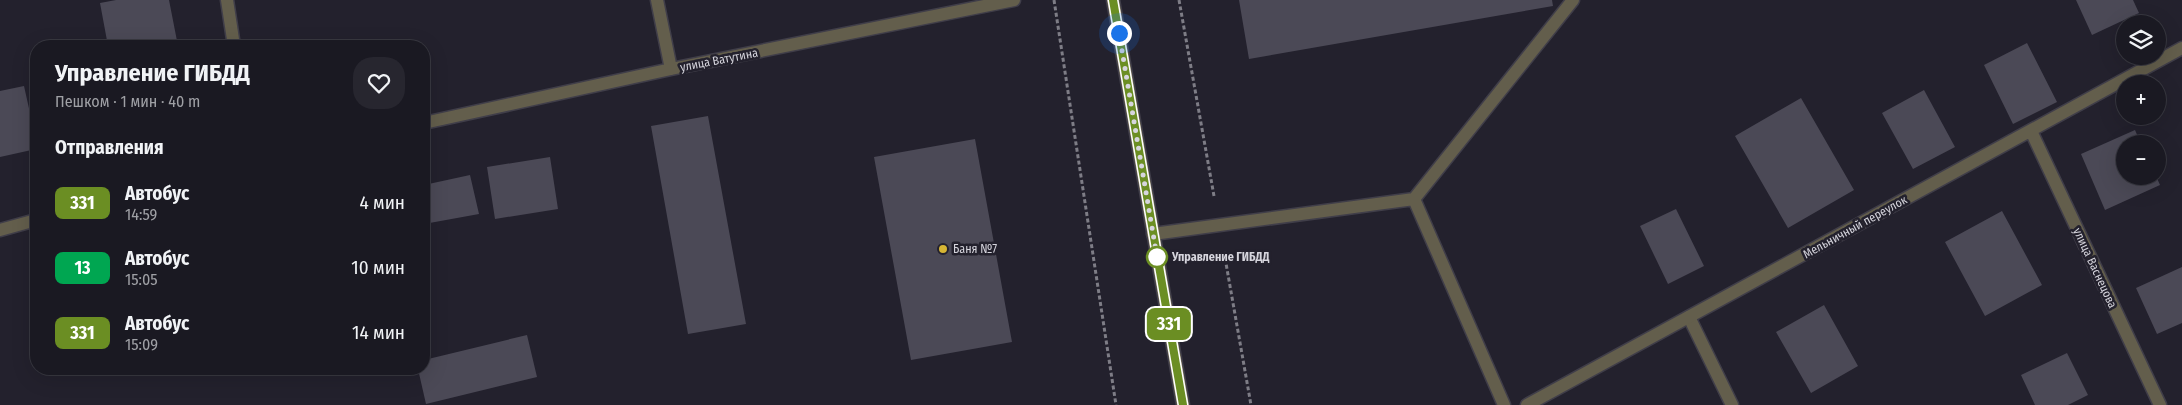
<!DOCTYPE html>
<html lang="ru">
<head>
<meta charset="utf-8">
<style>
  body { margin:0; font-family:"Fira Sans Condensed",sans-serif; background:#27262f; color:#f1f3f6; height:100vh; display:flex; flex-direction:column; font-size:19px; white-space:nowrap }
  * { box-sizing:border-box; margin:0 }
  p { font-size:16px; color:#9fa0a5 }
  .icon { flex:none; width:28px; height:28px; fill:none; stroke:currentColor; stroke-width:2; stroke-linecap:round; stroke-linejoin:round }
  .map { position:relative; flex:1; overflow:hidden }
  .details { position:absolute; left:30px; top:40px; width:400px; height:335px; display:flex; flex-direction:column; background:#1a1922; border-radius:20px; box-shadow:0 5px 20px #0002,0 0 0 1px #383840 }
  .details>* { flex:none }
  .badge { padding:0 10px; border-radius:8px; font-size:18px; line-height:32px }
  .buttons { position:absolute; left:2116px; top:15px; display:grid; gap:10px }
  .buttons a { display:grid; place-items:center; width:50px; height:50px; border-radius:50%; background:#1a1922; box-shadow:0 5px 20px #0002,0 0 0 1px #383840; font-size:25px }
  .you { position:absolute; width:25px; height:25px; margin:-12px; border:4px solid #fff; border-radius:50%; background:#1a73e8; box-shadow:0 0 0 8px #1a73e833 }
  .map>.badge { position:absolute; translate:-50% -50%; box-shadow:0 0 0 2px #fff }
  h2 { padding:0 25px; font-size:19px; line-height:45px }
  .round { display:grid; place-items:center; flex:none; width:52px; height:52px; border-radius:20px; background:#27262f }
  .overview { display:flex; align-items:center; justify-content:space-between; height:85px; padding:0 25px }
  h1 { font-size:24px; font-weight:700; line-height:38px }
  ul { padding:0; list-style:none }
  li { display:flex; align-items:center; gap:15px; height:65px; padding:0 25px }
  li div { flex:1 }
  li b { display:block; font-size:19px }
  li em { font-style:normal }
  li .badge { min-width:55px; font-weight:700; text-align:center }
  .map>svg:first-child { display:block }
</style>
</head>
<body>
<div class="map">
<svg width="2182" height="405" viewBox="0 0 2182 405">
  <rect width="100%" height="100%" fill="#23212d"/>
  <path fill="#4b4956" d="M116,0H169L178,46H108L100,3Z
    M1239,0H1552L1553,6L1249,59Z
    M2076,0H2133L2139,13L2092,35Z
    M2027,43L2057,102L2013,124L1984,65Z
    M24,86L36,140V149L0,157V91Z
    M1924,90L1955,147L1913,169L1882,113Z
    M1801,98L1854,190L1788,228L1735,136Z
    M708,116L746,324L688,334L651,126Z
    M2135,130L2141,144H2125V176H2156L2160,185L2105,210L2081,154Z
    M975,139L1012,342L911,360L874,157Z
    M550,157L558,209L495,219L487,167Z
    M470,175L479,214L424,224V185Z
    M1676,209L1704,266L1668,284L1640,226Z
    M2002,211L2042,285L1985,316L1945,242Z
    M2182,267V323L2157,334L2136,288Z
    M1824,305L1858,366L1811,393L1776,332Z
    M527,335L537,377L426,404L418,369H424V360Z
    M2067,353L2088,395L2068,405H2035L2021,375Z"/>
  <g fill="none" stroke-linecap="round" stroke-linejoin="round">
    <g stroke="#403e49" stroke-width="15">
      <path id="lane" d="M227,0L234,46
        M1414,199L1504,405
        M1153,234L1414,199L1573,0
        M1689,317L1732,405"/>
    </g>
    <g stroke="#403e49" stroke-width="15">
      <path id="street" d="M657,0L671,69
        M424,123L671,69L1014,0
        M2031,131L2160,405
        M0,230L36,220
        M1527,405L2182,48"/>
    </g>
    <g stroke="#403e49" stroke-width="15">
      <path id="secondary" d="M1113,0L1183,405"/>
    </g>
    <path stroke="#7e7d86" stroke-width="3" stroke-dasharray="4 2.5" stroke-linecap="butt" d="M1054,0L1116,405
      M1179,0L1214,196
      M1224,252L1251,405"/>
    <use href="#lane" stroke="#635e4c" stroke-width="12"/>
    <use href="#street" stroke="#635e4c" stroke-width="12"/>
    <use href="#secondary" stroke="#877f62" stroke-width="12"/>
  </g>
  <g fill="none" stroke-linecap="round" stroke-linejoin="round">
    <g stroke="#fff" stroke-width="11">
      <path id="line" d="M1113,0L1183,405"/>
    </g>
    <use href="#line" stroke="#6b8e23" stroke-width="8"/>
    <path stroke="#d6d5dd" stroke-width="5" stroke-dasharray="0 9" d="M1119,33L1157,257"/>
  </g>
  <circle fill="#d6b534" stroke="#23212d" stroke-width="2" cx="943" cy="249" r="5"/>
  <circle fill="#fff" stroke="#6b8e23" stroke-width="2.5" cx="1157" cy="257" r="10"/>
  <g text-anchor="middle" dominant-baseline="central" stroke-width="5" stroke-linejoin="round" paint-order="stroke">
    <g font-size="12" fill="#d6d5dd" stroke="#23212d">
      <text transform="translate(719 60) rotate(-11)">улица Ватутина</text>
      <text transform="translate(1855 227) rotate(-29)">Мельничный переулок</text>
      <text transform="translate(2095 268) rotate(65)">улица Васнецова</text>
    </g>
    <g font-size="12" fill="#d6d5dd" stroke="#23212d" text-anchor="start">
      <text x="953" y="249">Баня №7</text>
    </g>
    <g font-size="12" font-weight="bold" fill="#d6d5dd" stroke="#23212d" text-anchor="start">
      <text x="1172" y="257">Управление ГИБДД</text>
    </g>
  </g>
</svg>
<div class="buttons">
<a><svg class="icon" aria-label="layers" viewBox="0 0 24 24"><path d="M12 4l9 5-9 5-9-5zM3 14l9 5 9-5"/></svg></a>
<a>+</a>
<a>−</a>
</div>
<div class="you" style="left:1119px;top:33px"></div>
<b class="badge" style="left:1169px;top:324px;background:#6b8e23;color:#fff">331</b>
<section class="details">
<div class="overview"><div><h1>Управление ГИБДД</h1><p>Пешком · 1 мин · 40 m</p></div><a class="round"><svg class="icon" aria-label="heart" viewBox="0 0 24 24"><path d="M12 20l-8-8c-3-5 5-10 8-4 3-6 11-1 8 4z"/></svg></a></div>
<h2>Отправления</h2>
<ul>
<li><span class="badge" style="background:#6b8e23;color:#fff">331</span><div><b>Автобус</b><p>14:59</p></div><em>4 мин</em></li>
<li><span class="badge" style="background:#00a651;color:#fff">13</span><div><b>Автобус</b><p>15:05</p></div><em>10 мин</em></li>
<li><span class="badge" style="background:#6b8e23;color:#fff">331</span><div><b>Автобус</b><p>15:09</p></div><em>14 мин</em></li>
</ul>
</section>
</div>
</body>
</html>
